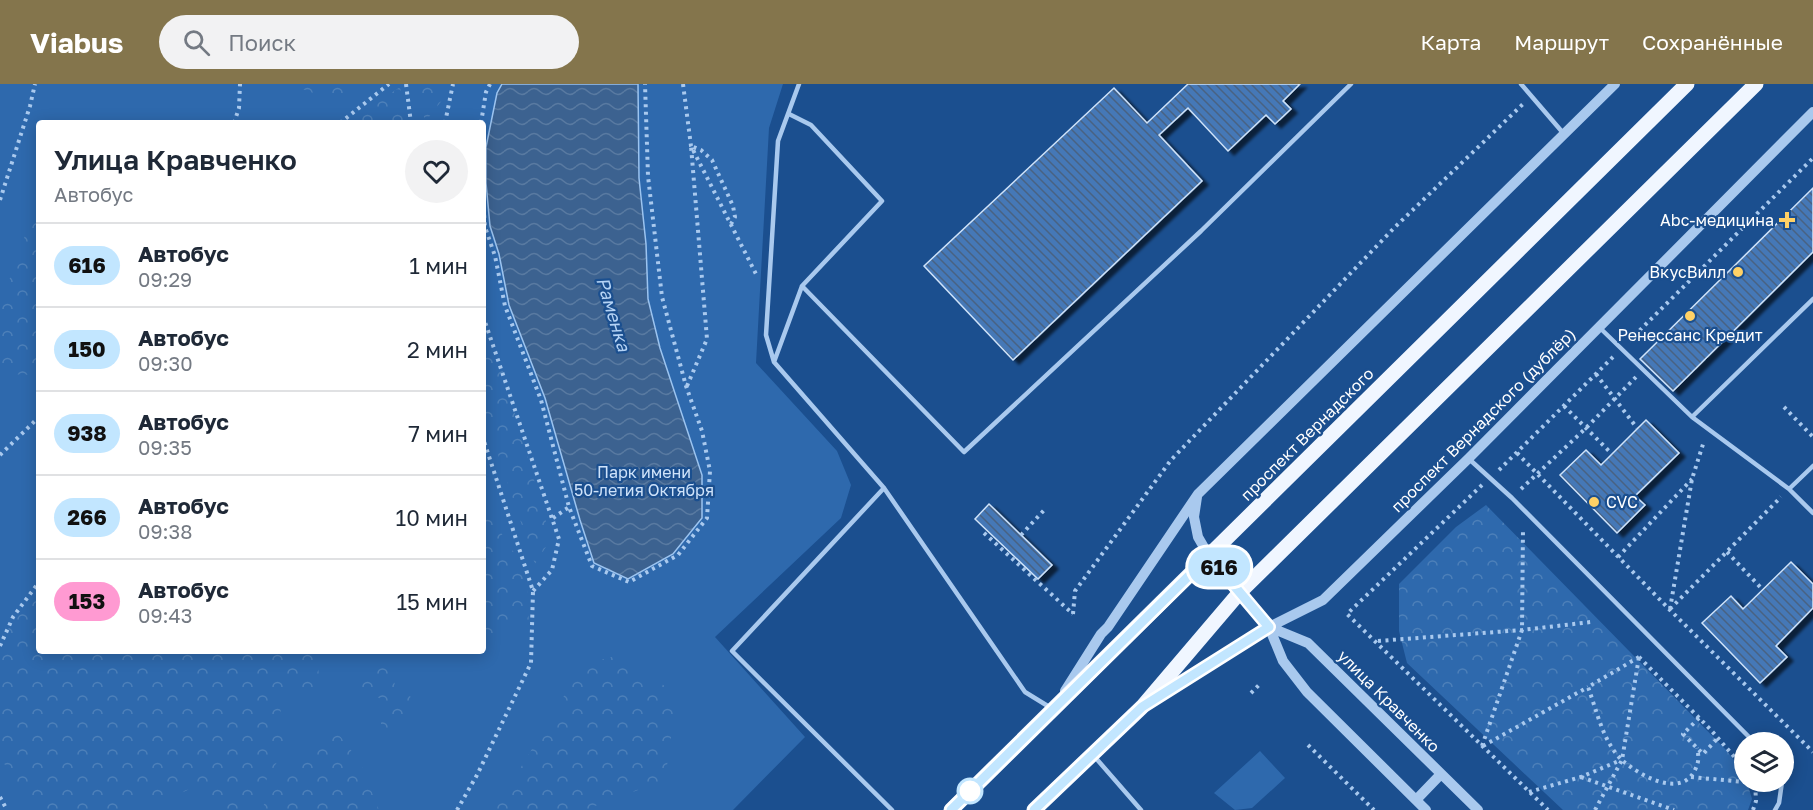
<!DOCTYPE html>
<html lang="ru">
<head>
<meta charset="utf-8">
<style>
  body { margin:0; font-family:"Golos Text",sans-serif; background:#f2f2f3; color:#1f2937; height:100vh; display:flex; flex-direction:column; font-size:22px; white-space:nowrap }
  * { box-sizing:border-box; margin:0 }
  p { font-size:20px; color:#747a83 }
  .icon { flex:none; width:33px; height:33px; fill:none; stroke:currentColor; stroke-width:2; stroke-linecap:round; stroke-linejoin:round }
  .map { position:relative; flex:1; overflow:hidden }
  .sheet { position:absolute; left:36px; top:36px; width:450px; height:534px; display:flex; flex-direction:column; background:#fff; border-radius:6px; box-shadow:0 3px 15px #0003 }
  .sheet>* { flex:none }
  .badge { padding:0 12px; border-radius:20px; font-size:21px; line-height:39px }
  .buttons { position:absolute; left:1734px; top:648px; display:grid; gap:12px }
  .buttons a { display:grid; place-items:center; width:60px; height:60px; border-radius:50%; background:#fff; box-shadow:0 3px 15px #0003; font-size:30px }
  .map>.badge { position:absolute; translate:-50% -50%; box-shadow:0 0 0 3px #fff }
  .round { display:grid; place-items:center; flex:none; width:63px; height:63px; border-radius:32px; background:#f2f2f3 }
  .head { display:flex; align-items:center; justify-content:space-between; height:102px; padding:0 18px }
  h1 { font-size:28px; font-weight:600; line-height:45px }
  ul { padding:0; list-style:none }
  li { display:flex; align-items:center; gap:18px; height:84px; padding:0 18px; border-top:2px solid #e0e1e3 }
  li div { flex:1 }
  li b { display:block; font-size:22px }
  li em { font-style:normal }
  li .badge { min-width:66px; font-weight:700; text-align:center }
  header { display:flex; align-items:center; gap:36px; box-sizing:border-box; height:84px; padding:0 30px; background:#84754c; color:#fff }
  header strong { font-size:28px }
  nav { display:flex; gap:33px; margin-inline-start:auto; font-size:21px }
  .search { width:420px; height:54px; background:#f2f2f3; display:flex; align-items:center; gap:15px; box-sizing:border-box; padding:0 21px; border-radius:33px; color:#747a83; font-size:22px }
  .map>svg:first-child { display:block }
</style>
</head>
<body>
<header>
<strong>Viabus</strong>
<div class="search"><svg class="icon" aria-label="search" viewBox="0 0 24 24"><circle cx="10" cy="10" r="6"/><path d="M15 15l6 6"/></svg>Поиск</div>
<nav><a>Карта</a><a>Маршрут</a><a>Сохранённые</a></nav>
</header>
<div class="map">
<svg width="1813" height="726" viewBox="0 0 1813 726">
  <defs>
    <pattern id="forest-crowns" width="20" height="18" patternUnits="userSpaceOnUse" patternTransform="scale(1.5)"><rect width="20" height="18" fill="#2e69ad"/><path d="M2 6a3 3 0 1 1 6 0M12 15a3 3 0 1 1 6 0" fill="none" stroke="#4d80b9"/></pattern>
    <pattern id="water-waves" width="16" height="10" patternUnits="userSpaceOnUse" patternTransform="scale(1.5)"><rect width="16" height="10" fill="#3c6290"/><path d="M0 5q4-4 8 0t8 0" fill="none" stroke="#597aa1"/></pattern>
    <pattern id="building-back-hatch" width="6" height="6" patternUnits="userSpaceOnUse" patternTransform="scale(1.5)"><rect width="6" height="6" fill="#4478b7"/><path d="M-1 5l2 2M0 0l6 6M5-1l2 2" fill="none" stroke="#486282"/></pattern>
    <filter id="shadow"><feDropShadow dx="6" dy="4" stdDeviation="1.5" flood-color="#0009"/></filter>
  </defs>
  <rect width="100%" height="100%" fill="#1b4f8f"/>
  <path fill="#2e69ad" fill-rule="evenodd" d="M0,0H783L769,44L756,279L837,367L851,401L841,434L715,553L805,653L733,726H0ZM39,39H483V567H39Z
    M1260,667L1285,694L1252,724L1235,726L1214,709Z"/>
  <path fill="url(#forest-crowns)" d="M289,0H357L332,16Z
    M418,0H444L443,15L425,38Z
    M400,3L406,36L403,39H357L356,33Z
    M39,112V291L0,290V222Z
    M483,250L494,256L551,455L535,480L483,326Z
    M1486,421L1727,667L1744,689V698H1747L1752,715L1748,726H1563L1407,579L1399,547V500L1456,443Z
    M483,427L492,435L526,487L529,539L483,552Z
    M39,509V567H309L317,569L320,606L278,609L286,663L261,705L240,726H226L196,702L158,720L134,712L119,726H33L0,673V572L9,543Z
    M619,571C638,585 658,596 677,611L665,696L595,722L591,726H495L567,607L589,579Z
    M381,579L394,587L395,608L408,606L415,626L402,648L381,644V615L359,605L363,588Z
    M333,643L360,678L379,726H260L273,708Z"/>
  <path fill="url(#water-waves)" stroke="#9cc4f0" stroke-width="1.5" d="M502,0H638L639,94L646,160L648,215L660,264L702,391V434L673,470L628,495L594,479L580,436L545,314L509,221L499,170L490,142L486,99V63L497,9Z"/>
  <path fill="url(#building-back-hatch)" stroke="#cfe3fa" stroke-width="1.5" filter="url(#shadow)" d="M1188,0H1300L1283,17L1291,25L1275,40L1266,31L1228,67L1188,24L1159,51L1202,97L1013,276L924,182L1114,4L1147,39Z
    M1813,104V168L1673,307L1640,275Z
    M1646,336L1679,369L1635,412L1645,421L1617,449L1560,391L1586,366L1601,381Z
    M989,420L1052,481L1038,495L975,435Z
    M1791,478L1813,500V524L1776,562L1787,573L1760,599L1702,539L1731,512L1743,525Z"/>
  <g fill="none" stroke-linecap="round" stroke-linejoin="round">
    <path stroke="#a9c9ee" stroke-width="4" stroke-dasharray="3 4.5" stroke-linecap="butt" d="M406,0L411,39
      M683,0L691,62L756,190
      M234,39L239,24L240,0
      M340,39L389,0
      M445,39L453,0
      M481,39L486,8L490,0
      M0,116L30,22L35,0
      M483,116L485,143L495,172L505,222L541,316L569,423L592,482L629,498L678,471L707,434L710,387L702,347L686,302L662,213L648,92L645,0
      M483,232L559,455L552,486L533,507
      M1629,257L1813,74
      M1596,290L1637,344
      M687,302L707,255L691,62L701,66L712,76L733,122L735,133L731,140
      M1564,322L1612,370
      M1784,323L1813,353
      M1517,369L1670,526L1813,668
      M0,371L39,333
      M1499,386L1613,273
      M1482,401L1347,530L1548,726
      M1521,405L1586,344L1636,293
      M553,434L569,423
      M984,449L1073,530
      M1021,451L1046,424
      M1727,468L1763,506
      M1618,473L1692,395
      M1670,525L1692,395L1704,357
      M1670,525L1781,413
      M1073,530L1075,507L1171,376L1395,143L1523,20
      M1378,557L1522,546L1591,538
      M0,562L13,533L39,498
      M1639,573L1588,603C1597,627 1603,659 1623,677C1639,691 1681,715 1695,686C1699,678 1699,673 1697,664
      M1639,573L1710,645L1744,684
      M1251,609L1259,601
      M1699,634L1683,650L1703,670L1718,654
      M1308,661L1374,726
      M1482,662L1522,546L1523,444
      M1483,662L1588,603
      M1581,693L1674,726
      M1691,693L1755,699
      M1529,708L1581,693L1621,676
      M0,713L7,726
      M457,726L477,691L531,579L533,507L483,354
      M1595,726L1622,676L1639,573
      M1753,726L1756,717L1755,698"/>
    <path stroke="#a9c9ee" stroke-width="4.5" d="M799,0L778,57L766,251L774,278L884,404L1025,608L1051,624
      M1521,0L1564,50
      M789,30L811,41L882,117L802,202
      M1600,244L1692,333L1789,405L1813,429
      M774,278L802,202L964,368L1201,147L1351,0
      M1692,333L1813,215
      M1469,375L1512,414L1754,658
      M884,404L732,567L892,726
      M1789,405L1813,382
      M1094,672L1141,726
      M1775,726L1779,719L1782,698"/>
    <path stroke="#a9c9ee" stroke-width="10" d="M1197,413L1194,433L1198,453L1209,472L1269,543L1283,577L1307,608L1426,726
      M1269,543L1308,559L1478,726
      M1065,607L1101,550L1108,543L1198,410L1615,0
      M1152,617L1269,543L1323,516L1469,374L1813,28
      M1416,716L1441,690"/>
    <path stroke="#f0f6ff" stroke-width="15" d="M951,726L1687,0
      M1034,726L1142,623L1240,508L1756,0"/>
  </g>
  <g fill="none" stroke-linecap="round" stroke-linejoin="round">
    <g stroke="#fff" stroke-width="14">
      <path id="line" d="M951,726L1209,472L1269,543L1142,623L1034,726"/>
    </g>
    <use href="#line" stroke="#c2e6ff" stroke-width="9"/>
  </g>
  <g fill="#ffd166" stroke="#1b4f8f" stroke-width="2">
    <path d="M1784 127h6v6h6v6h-6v6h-6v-6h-6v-6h6z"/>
    <circle cx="1738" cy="188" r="6"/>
    <circle cx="1690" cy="232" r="6"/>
    <circle cx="1594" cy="418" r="6"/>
  </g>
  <circle fill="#fff" stroke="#c2e6ff" stroke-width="3" cx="970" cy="707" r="12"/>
  <g text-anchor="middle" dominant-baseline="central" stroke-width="4.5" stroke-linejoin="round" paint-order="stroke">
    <g font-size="16" fill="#fff" stroke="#1b4f8f" text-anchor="end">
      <text x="1774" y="136">Abc-медицина</text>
      <text x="1726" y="188">ВкусВилл</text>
      <text x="1690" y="251" text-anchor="middle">Ренессанс Кредит</text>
      <text x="1606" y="418" text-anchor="start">CVC</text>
    </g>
    <g font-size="16" fill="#fff" stroke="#1b4f8f">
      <text transform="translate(1483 336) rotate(-45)">проспект Вернадского (дублёр)</text>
      <text transform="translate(1307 350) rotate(-45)">проспект Вернадского</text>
      <text transform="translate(1389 617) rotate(45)">улица Кравченко</text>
    </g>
    <g font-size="16" fill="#cfe3fa" stroke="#1b4f8f">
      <text x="644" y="388">Парк имени<tspan x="644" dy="18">50-летия Октября</tspan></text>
    </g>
    <g font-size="18" font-style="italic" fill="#b5d3f5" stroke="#1b4f8f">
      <text transform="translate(614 230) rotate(73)">Раменка</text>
    </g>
  </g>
</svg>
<div class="buttons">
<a><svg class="icon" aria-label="layers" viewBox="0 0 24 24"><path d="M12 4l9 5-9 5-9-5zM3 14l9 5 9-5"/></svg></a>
</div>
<b class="badge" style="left:1219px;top:483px;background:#c2e6ff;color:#111">616</b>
<section class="sheet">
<div class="head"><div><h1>Улица Кравченко</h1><p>Автобус</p></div><a class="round"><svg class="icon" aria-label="heart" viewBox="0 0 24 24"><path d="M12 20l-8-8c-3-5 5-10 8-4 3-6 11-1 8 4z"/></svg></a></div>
<ul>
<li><span class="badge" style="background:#c2e6ff;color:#111">616</span><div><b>Автобус</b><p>09:29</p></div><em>1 мин</em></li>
<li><span class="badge" style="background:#c2e6ff;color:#111">150</span><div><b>Автобус</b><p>09:30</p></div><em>2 мин</em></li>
<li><span class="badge" style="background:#c2e6ff;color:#111">938</span><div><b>Автобус</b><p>09:35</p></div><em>7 мин</em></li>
<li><span class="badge" style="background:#c2e6ff;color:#111">266</span><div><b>Автобус</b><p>09:38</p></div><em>10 мин</em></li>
<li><span class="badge" style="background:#ff9ad2;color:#111">153</span><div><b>Автобус</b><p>09:43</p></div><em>15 мин</em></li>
</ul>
</section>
</div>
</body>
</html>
